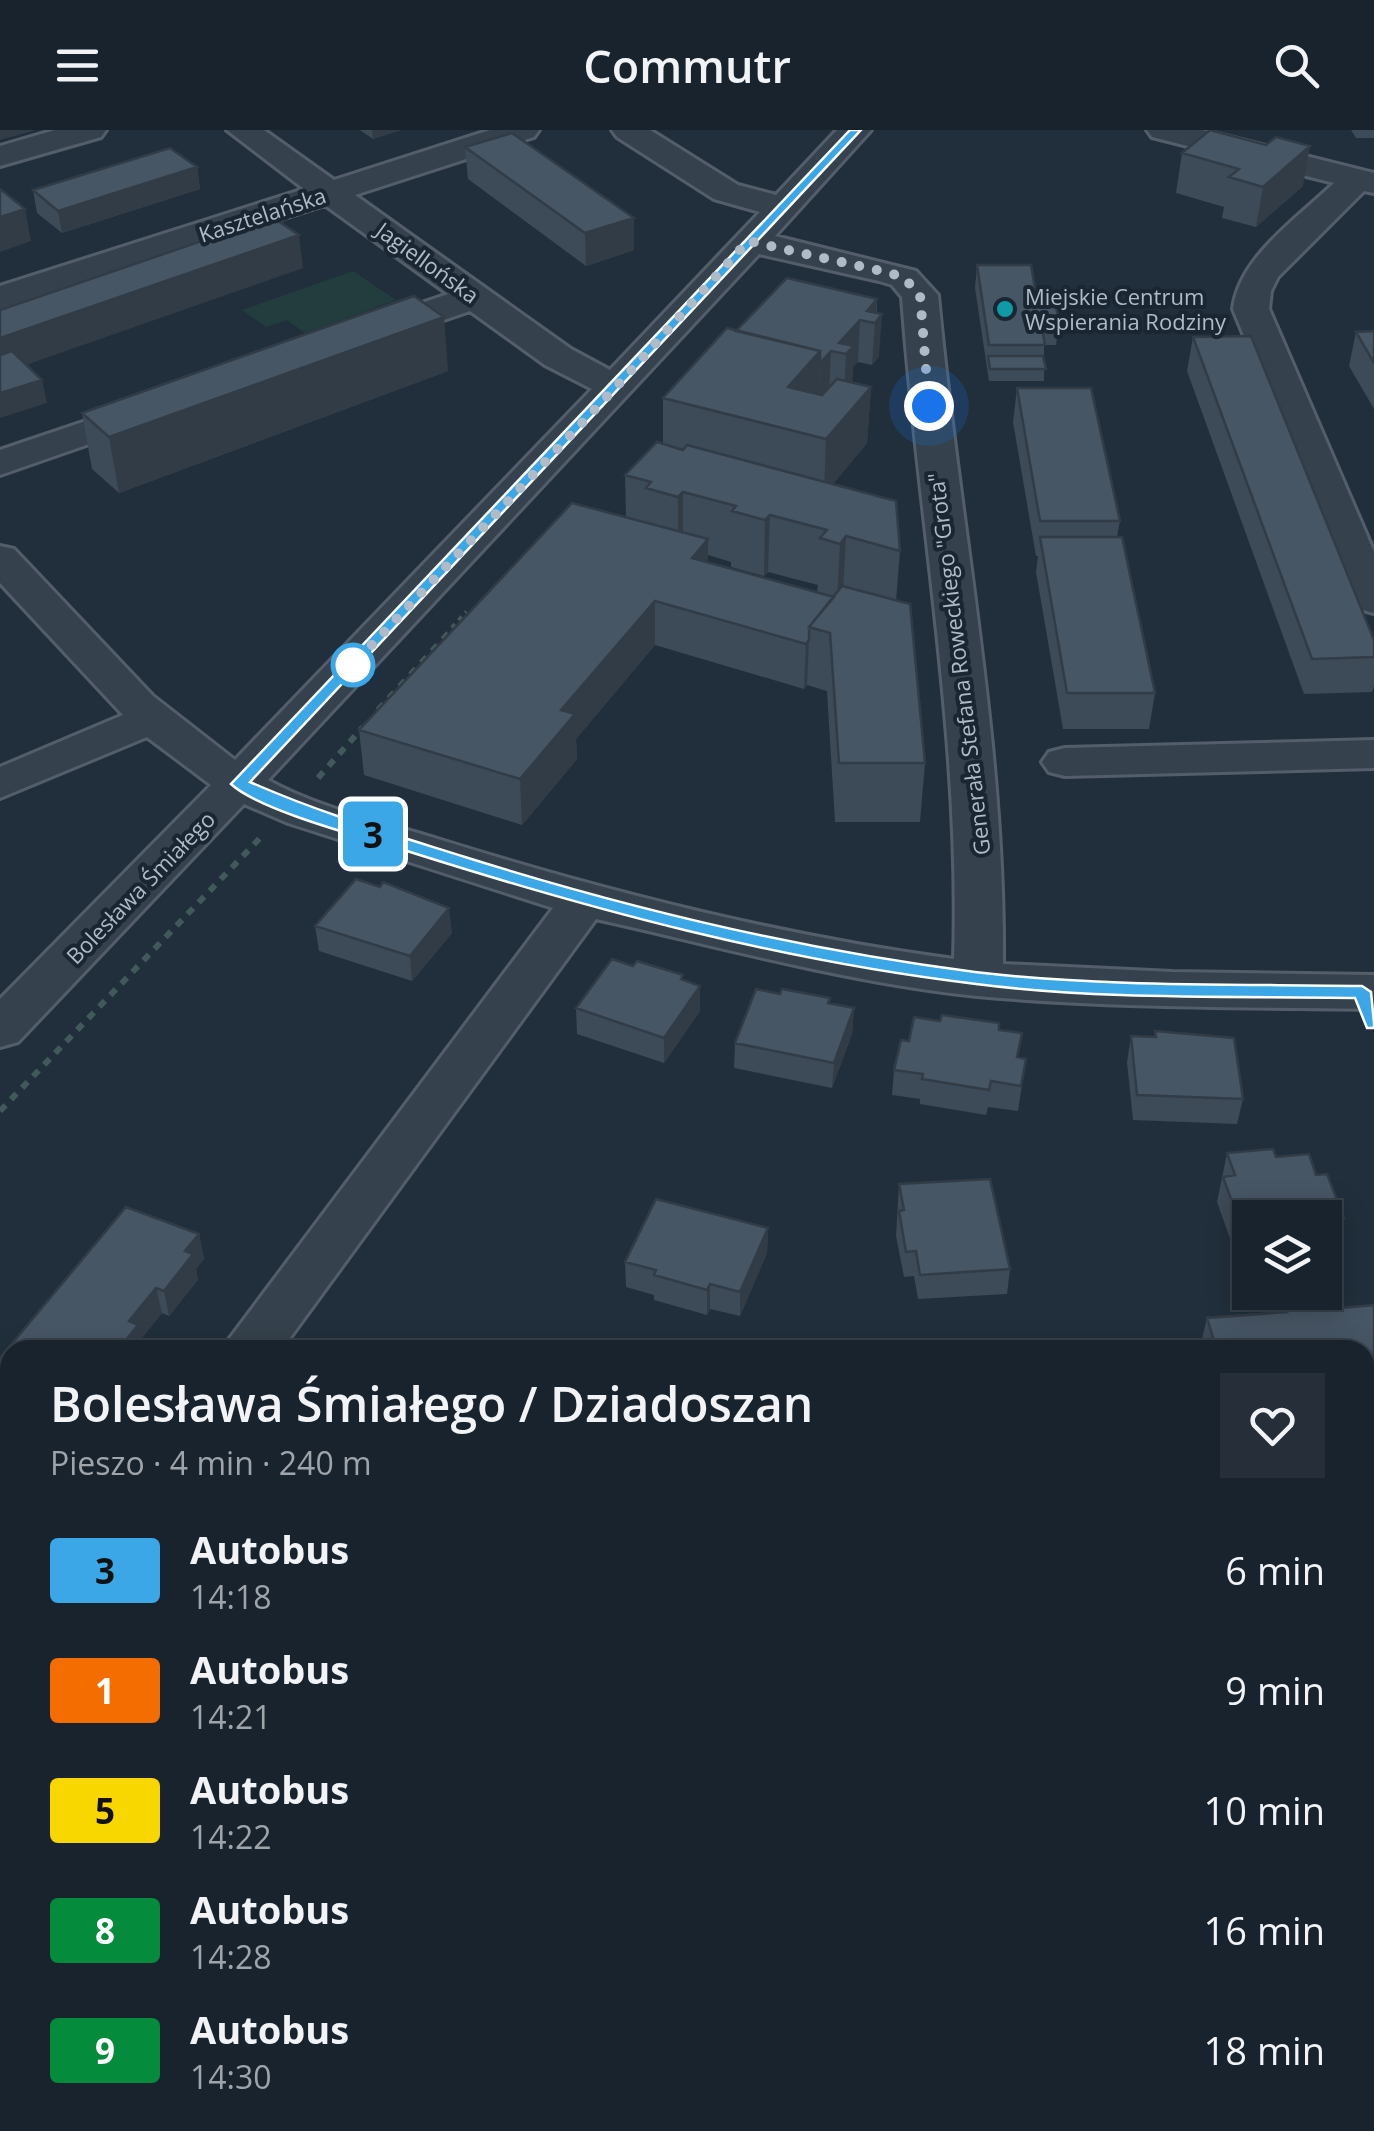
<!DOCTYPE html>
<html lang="pl">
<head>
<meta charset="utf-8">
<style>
  body { margin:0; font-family:"Open Sans",sans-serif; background:#262f39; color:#f1f3f6; height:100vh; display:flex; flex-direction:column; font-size:38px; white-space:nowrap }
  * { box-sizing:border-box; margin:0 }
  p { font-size:32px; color:#9fa4aa }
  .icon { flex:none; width:55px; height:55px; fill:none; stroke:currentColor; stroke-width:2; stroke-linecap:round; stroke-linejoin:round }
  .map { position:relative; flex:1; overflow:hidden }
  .details { position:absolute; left:0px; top:1210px; width:1375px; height:792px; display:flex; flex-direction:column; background:#19232d; border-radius:30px 30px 0 0; box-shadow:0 5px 25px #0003,0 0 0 2px #374049 }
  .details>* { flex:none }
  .badge { padding:0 20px; border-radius:8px; font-size:35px; line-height:65px }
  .tools { position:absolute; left:1232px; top:1070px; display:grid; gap:20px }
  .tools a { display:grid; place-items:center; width:110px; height:110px; border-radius:0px; background:#19232d; box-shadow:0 5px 25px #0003,0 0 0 2px #374049; font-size:50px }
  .you { position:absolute; width:50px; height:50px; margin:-25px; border:8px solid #fff; border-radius:50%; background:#1a73e8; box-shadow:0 0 0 15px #1a73e833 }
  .map>.badge { position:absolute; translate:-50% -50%; box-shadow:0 0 0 5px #fff }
  .round { display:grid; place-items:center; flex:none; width:105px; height:105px; border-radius:0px; background:#262f39 }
  .headline { display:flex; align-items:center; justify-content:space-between; height:170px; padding:0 50px }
  h1 { font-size:48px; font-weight:600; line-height:75px }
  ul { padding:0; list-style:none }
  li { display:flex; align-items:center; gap:30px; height:120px; padding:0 50px }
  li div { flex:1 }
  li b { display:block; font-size:38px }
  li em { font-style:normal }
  li .badge { min-width:110px; font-weight:700; text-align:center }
  header { display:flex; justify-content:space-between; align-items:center; height:130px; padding:0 50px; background:#19232d; font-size:45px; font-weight:600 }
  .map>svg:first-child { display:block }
</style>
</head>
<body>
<header><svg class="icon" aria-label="menu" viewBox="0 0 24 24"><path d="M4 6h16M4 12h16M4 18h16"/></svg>Commutr<svg class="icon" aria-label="search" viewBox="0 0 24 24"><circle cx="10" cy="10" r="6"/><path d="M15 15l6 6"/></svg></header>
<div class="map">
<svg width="1374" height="2001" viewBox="0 0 1374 2001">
  <rect width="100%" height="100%" fill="#212f3c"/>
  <path fill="#233c3d" d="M353,141L396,170L305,203L287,190L266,197L242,180Z"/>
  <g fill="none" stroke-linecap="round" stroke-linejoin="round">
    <g stroke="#535e6a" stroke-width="6">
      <path id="minor" d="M55,0H106L101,7L0,36V16Z
        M227,0H264L334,50L490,0H539L534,7L355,65L571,219L610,240L760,82L714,69L617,7L612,0H650L738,55L776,65L837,0H871L775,106L916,141L938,165C958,388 1005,609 1003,834L1172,842L1374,845V879C1242,877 1109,878 977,866C849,853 722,817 596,789L281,1220H221L553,778L288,693L244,674L18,912L0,917V869L211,655L147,607L0,668V637L123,585L0,453V416L14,419L153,566L235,630L592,259L545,235L470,181L383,211L370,214L357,211L352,203L357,195L448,164L325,75L0,179V156L304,59ZM759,124L879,151L892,155L902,167C918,388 961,607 954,829C780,806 608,762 441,710C384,692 320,679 268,650Z
        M1147,0H1202L1374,43V63L1364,61L1278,147L1271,161L1269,179L1374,422V483L1359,479L1353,470L1233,179C1239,127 1298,88 1334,53L1152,7Z
        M154,268L167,271L173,279L167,287L0,345V320Z
        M1374,610V638L1065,646L1049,642L1042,632L1049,622L1065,618Z
        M10,1513V1579L0,1583V1517Z
        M1374,1527V1583L1365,1584V1528Z
        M10,1727V1789L0,1792V1728Z"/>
    </g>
    <path stroke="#41595a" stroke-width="5" stroke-dasharray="5 5" stroke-linecap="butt" d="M452,498L467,482"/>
    <path stroke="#41595a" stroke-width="6" stroke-dasharray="8 8" stroke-linecap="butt" d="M378,580L455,496
      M318,648L363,597
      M0,981L261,707"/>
    <use href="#minor" fill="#35414c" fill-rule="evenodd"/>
  </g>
  <path fill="#3d4a57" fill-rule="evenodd" d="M360,0H401L373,9Z
    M1351,0H1374V8H1356Z
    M1266,15L1303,56L1256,97L1222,88L1224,77L1176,63L1182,23Z
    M465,17L634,88V120L586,136L468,49Z
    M197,37L200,59L62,103L37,83L33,60Z
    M977,135L1059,192L1056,215H1044V251H989L975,158Z
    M877,169V183L879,226L872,235L858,232L853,237L852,253L871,257L867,313L833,354L900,421L896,471L925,633L920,692H835L827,561L807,555L804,559L655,515L576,609L577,629L522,695L364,645L359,600L626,387L625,345L663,314V268L736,201ZM708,425L731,432V437L764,446L768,442L818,455L817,462L708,432Z
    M1374,201V279L1349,236L1356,202Z
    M1193,207L1374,510V555L1372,562L1304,564L1187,241Z
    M448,241L119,363L92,339L82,283Z
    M1017,258L1120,391L1117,407L1155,563L1149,599H1063L1036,442L1038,426H1036L1013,292Z
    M315,796L452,803L412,851L319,821Z
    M683,850L700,856V881L664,933L577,904L576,878Z
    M830,873L854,878L852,904L832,958L734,938L735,913Z
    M999,900L1019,928L1026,929L1018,981L988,977L986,985L920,974V969L892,965L894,940L909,911Z
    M1155,901L1243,969L1237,994L1133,990L1127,932L1131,906L1154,907Z
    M1227,1023L1276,1027L1316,1045L1344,1088L1330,1134H1325V1088H1250V1140L1245,1124L1236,1125L1217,1072Z
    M899,1054L1010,1139L1007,1164L918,1169L914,1146L904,1147L896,1106Z
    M126,1077L199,1104L204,1129L196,1139L198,1150L169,1186L162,1183L142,1208L144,1220H10V1389L0,1402V1228Z
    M768,1098L767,1123L740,1186L710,1179L707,1185L654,1170V1165L626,1157L625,1132Z
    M1283,1170L1342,1178L1374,1175V1304L1365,1305V1220H1204L1201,1213L1207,1188L1279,1183Z
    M1374,1341V1471L1365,1472V1342Z"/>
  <path fill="#323c47" d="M0,0H36L0,10Z
    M372,0H401L373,9Z
    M1310,16L1303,56L1256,97L1263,57Z
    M197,37L200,59L62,103L58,81Z
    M25,79L31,111L0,122V87Z
    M634,88V120L586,136L585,103Z
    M299,105L303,138L0,244V208Z
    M877,169L876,191L882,184L879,226L872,235L875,193L867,181Z
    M444,187L448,241L119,363L109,307Z
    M860,190L858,232L853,237L852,258L844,267L846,224L839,213Z
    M820,221L818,276L788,257Z
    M831,221L829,263L818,276L820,233Z
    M42,250L47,273L0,288V263Z
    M871,257L867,313L824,365L826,309Z
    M683,362V418L678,423V367Z
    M770,385L768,442L764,446L765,390Z
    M846,406L843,463L837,471L840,414Z
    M708,409V453L692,428Z
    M655,471V515L576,609L577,629L522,695L520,649L561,580Z
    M809,510L807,555L804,559L806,514Z
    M449,778L452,803L412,851L410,826Z
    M700,856V881L664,933V908Z
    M854,878L852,904L832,958L834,933Z
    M768,1098L767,1123L740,1186V1162Z
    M199,1104L204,1129L196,1139L198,1150L169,1186L164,1161L185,1121Z
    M710,1154V1179L707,1185V1160Z
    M156,1158L162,1183L142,1208L144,1219L118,1220L129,1191Z
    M10,1355V1389L0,1402V1367Z"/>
  <path fill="#475665" stroke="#323c47" stroke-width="2.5" d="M1210,0L1266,15L1276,7L1310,16L1263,57L1229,47L1239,39L1182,23Z
    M512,3L634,88L585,103L465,17Z
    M170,18L197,37L58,81L33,60Z
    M0,59L25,79L0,87Z
    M272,87L299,105L0,208V180Z
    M977,135H1031L1038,177H1056L1059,192H1041L1045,215H989Z
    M787,148L877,169L867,181L882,184L875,193L860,190L839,213L854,216L846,224L831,221L820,233V221L736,201Z
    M414,166L444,187L109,307L82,283Z
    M727,198L820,221L788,257L822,265L837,249L871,257L826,309L663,268Z
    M1374,201V233L1356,202Z
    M1251,206L1374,510V527L1312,529L1193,207Z
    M12,221L42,250L0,263V225Z
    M988,226H1043L1046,239H990Z
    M1017,258H1091L1120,391H1040Z
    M657,312L683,320L687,315L896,371L900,421L846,406L840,414L820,408L827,400L770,385L765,390L732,381L736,376L683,362L678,367L646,358L651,352L625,345Z
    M572,373L708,409L692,428L834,467L809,497V510L806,514L655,471L561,580L575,584L520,649L359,600Z
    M1040,407H1122L1155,563H1067Z
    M842,456L910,474L925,633H839L830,503L809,497Z
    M356,749L380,757L383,752L449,778L410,826L315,796Z
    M612,829L633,836L637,831L683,845L681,849L700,856L664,908L576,878Z
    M756,859L780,864L782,859L830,868L828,873L854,878L834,933L735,913Z
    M942,885L999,893V900L1022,903L1017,927L1026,929L1021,956L991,951L989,960L922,949L923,944L894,940L901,910L909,911L914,887L940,891Z
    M1155,901L1234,908L1243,969L1137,965L1131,906L1156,907Z
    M1273,1019L1276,1027L1309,1024L1316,1045L1327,1044L1344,1088L1330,1089L1337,1109L1325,1110V1088H1250V1099H1242L1223,1047L1235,1045L1227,1023Z
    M990,1049L1010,1139L920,1145L916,1121L906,1122L899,1081L904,1080L899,1054Z
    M656,1069L768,1098L740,1162L710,1154L707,1160L654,1145L656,1140L625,1132Z
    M126,1077L199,1104L185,1121L193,1124L164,1161L156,1158L129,1191L138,1195L118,1220H10V1355L0,1367V1228Z
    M1338,1167L1342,1178L1374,1175V1280L1365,1281V1220H1217L1207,1188L1287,1182L1283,1170Z
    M1374,1341V1448L1367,1449L1365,1444V1342Z"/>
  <path fill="#3ba7e7" stroke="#fff" stroke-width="2.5" d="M850,0H861L250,652C320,683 392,704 465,727C631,779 802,820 975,842C1101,857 1235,854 1362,856L1371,862L1374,893V898H1367L1355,868C1230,866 1101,870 976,854C782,831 593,780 407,721C365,708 260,681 231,654Z"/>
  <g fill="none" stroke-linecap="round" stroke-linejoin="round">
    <path stroke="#b0bbc8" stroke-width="10" stroke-dasharray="0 18" d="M353,535L350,538L617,256L748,111L890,143L904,148L920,165L929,276"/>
  </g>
  <circle fill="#0f9aa8" stroke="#1a2631" stroke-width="4" cx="1005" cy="179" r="10"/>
  <circle fill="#fff" stroke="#3ba7e7" stroke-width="5" cx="353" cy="535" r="20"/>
  <g text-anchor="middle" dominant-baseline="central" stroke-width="8" stroke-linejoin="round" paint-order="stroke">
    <g font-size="22" fill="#b0bbc8" stroke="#1a2631">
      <text transform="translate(262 84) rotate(-18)">Kasztelańska</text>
      <text transform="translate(428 132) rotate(36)">Jagiellońska</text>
      <text transform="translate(958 534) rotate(-97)">Generała Stefana Roweckiego "Grota"</text>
      <text transform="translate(140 757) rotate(-46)">Bolesława Śmiałego</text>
    </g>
    <g font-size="22" fill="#b0bbc8" stroke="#1a2631" text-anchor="start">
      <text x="1025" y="166">Miejskie Centrum<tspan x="1025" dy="25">Wspierania Rodziny</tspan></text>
    </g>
  </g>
</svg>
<div class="tools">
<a><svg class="icon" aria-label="layers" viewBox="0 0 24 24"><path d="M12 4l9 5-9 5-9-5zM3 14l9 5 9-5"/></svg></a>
</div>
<div class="you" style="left:929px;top:276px"></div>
<b class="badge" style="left:373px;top:704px;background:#3ba7e7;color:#111">3</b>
<section class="details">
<div class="headline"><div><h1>Bolesława Śmiałego / Dziadoszan</h1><p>Pieszo · 4 min · 240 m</p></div><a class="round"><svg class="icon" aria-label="heart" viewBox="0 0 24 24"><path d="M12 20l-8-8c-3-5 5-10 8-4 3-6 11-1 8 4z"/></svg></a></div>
<ul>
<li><span class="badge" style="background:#3ba7e7;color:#111">3</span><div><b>Autobus</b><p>14:18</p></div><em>6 min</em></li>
<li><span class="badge" style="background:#f46d01;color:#fff">1</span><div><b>Autobus</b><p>14:21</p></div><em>9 min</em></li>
<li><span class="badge" style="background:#f8d600;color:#111">5</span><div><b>Autobus</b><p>14:22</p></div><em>10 min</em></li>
<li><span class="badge" style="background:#048b3c;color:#fff">8</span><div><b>Autobus</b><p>14:28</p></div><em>16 min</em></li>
<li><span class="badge" style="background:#048b3c;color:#fff">9</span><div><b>Autobus</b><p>14:30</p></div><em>18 min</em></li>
</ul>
</section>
</div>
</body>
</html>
